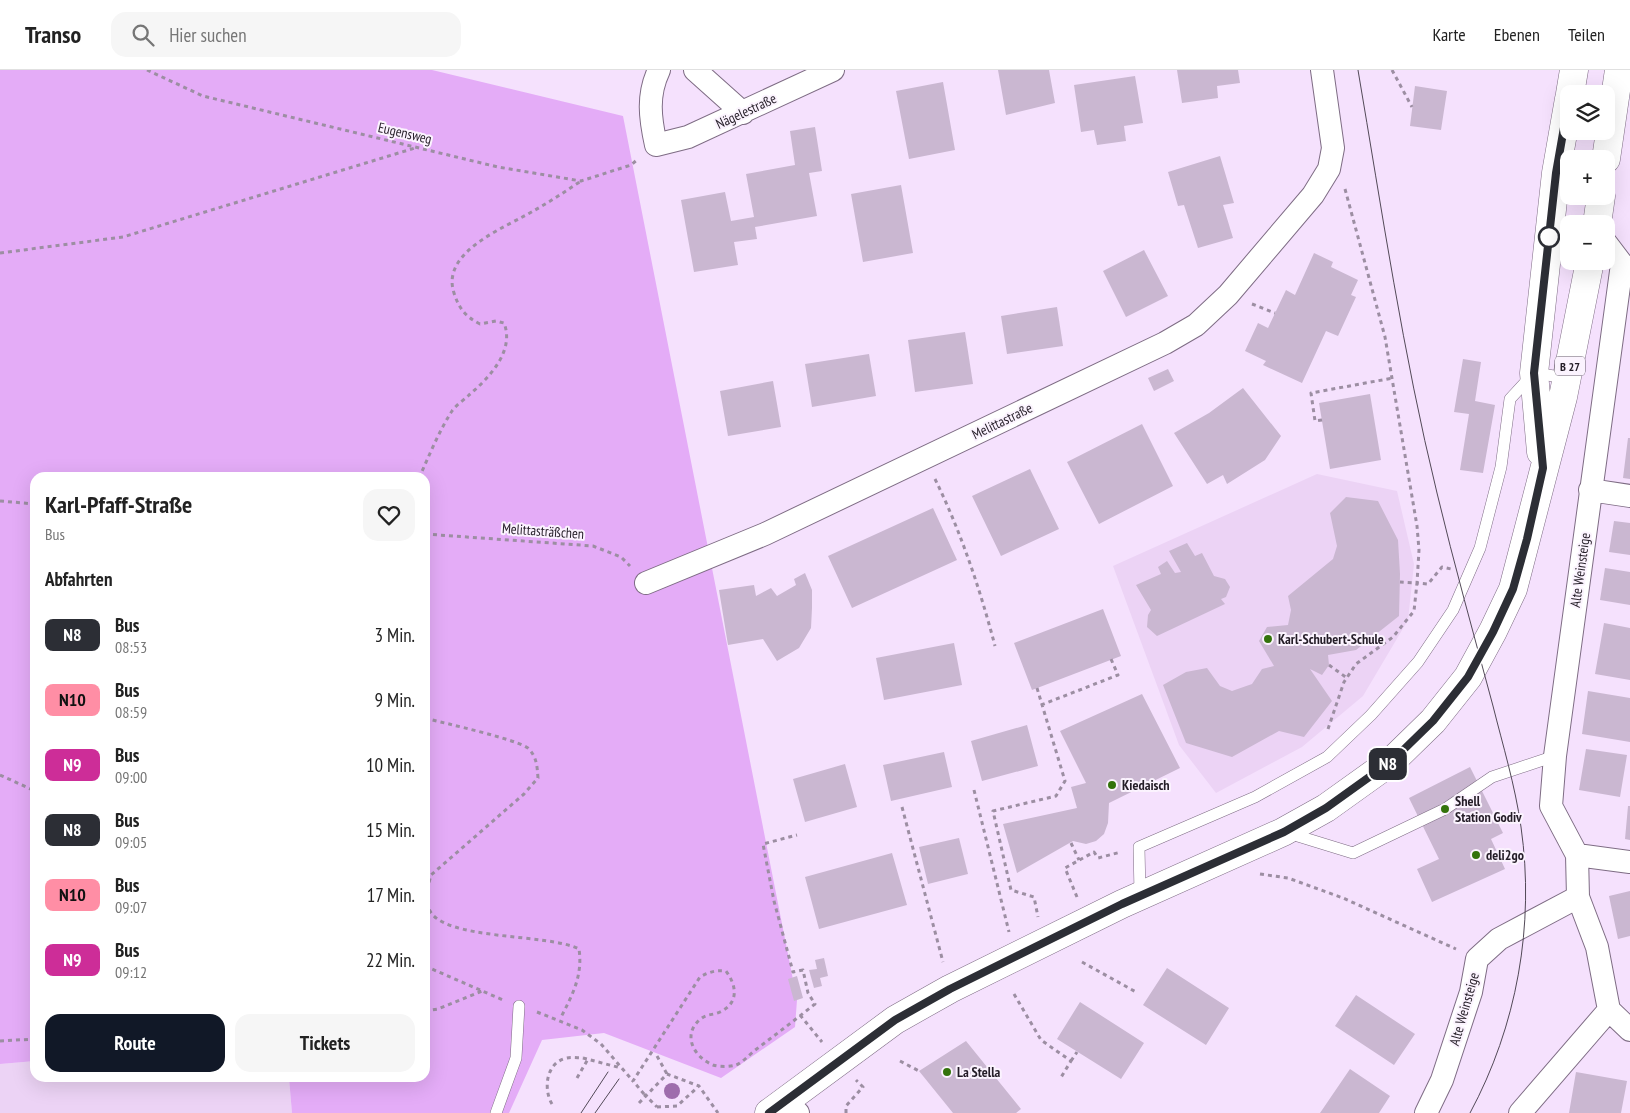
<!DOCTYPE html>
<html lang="de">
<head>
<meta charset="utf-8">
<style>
  body { margin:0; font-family:"PT Sans Narrow",sans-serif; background:#f6f6f6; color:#222; height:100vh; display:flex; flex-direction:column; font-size:19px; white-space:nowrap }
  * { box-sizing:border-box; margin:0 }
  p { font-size:16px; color:#767676 }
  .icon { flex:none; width:28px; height:28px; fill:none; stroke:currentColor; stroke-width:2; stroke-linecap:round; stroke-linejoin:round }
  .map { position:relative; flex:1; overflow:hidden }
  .panel { position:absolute; left:30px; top:402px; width:400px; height:610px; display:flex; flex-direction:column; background:#fff; border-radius:15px; box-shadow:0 5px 20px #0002 }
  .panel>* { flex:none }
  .badge { padding:0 10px; border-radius:8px; font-size:18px; line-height:32px }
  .controls { position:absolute; left:1560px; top:15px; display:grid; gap:10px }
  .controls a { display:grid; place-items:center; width:55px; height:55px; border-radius:10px; background:#fff; box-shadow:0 5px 20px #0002; font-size:25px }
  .map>.badge { position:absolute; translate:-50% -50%; box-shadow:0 0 0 2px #fff }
  h2 { padding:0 15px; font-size:19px; line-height:45px }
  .round { display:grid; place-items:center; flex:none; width:52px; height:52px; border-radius:15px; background:#f6f6f6 }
  .head { display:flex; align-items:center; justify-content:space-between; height:85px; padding:0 15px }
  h1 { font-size:24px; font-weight:800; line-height:38px }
  .cta { display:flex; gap:10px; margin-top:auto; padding:10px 15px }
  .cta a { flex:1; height:58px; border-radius:15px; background:#111827; color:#fff; font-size:20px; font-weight:800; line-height:58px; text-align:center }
  .cta a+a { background:#f6f6f6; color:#222 }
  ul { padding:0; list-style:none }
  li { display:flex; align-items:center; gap:15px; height:65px; padding:0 15px }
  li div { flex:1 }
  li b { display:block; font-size:19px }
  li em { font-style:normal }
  li .badge { min-width:55px; font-weight:700; text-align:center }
  header { display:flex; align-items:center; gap:30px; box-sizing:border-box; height:70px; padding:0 25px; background:#fff; border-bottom:1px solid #e0e0e0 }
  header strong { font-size:24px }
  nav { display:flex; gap:28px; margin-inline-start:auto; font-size:18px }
  .search { width:350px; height:45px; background:#f6f6f6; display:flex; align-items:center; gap:12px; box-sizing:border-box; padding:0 18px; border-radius:15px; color:#767676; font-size:19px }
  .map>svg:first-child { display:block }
</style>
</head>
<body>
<header>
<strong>Transo</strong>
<div class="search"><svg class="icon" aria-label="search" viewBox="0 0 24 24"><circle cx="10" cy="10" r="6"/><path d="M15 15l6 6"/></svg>Hier suchen</div>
<nav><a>Karte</a><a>Ebenen</a><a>Teilen</a></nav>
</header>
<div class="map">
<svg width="1630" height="1043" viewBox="0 0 1630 1043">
  <rect width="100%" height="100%" fill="#f5e1fd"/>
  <path fill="#ecd3f5" d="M1317,404L1397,421L1414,494L1408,550L1363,626L1302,677L1216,723L1179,675L1113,496Z
    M35,991V1008H289L292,1043H0V994Z"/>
  <path fill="#e4acf7" d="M0,0H432L623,46L797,930L795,957L721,1008L604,963L542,970L509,1043H292L289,1008H425V408H35V991L0,994Z"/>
  <path fill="#cab7d1" d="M998,0H1049L1055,33L1006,45Z
    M1177,0H1238L1240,13L1217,16L1218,28L1182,33Z
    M1135,6L1143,53L1124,56L1126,71L1097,75L1094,60L1081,62L1074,15Z
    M943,12L955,80L909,89L896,21Z
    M1415,16L1447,21L1441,60L1410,56Z
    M815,57L822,101L809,103L817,146L755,157L757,169L734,172L738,195L694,202L681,130L725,122L731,151L754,147L746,104L795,95L790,61Z
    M1220,86L1234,133L1223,135L1233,168L1198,178L1184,135L1178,136L1168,102Z
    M901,115L913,183L863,192L851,124Z
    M1144,180L1168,226L1126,247L1103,201Z
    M1314,183L1333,192L1331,197L1358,210L1351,225L1356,227L1338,266L1326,261L1302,313L1263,295L1266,291L1245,281L1258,253L1268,258L1286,220L1295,225Z
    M1057,237L1063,276L1007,284L1001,246Z
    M965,262L973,314L915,322L908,270Z
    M869,284L876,326L812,337L805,294Z
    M1463,289L1481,292L1475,331L1495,335L1483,403L1460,400L1469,344L1454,342Z
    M1168,299L1174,311L1154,321L1148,308Z
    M773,311L781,357L728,366L720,321Z
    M1243,318L1281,366L1265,390L1227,414L1223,405L1207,414L1174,363L1209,343Z
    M1370,324L1381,390L1330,399L1319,333Z
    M1142,354L1173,416L1099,454L1067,392Z
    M1628,368H1630V409L1623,408Z
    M1030,399L1059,459L1001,486L972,426Z
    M1346,427L1378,431L1398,470L1400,504L1399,546L1356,580L1328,585L1329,595L1322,605L1310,599L1332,631L1304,667L1279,661L1232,687L1186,673L1163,615L1186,602L1207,598L1220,616L1232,621L1252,614L1262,599L1274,596L1259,571L1267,557L1288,555L1291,540L1288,526L1333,489L1337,476L1330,443Z
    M933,438L957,490L852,538L828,486Z
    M1614,451L1630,453V485L1609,482Z
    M1187,473L1195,486L1202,483L1214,506L1225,509L1230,517L1226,527L1221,529L1225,534L1157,566L1147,557L1148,545L1151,540L1136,515L1161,504L1158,497L1167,491L1175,503L1181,502L1169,481Z
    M1605,498L1630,502V535L1600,530Z
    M805,503L812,520V538L811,558L799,578L777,591L763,569L728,575L719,520L754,515L756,526L771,518L777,526L796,515L794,509Z
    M1103,539L1121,586L1032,620L1014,573Z
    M1604,553L1630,558V610L1595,604Z
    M954,573L962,615L884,630L876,588Z
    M1588,621L1630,628V672L1582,664Z
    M1142,624L1180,698L1109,733L1108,753L1104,764L1096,771L1086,774L1073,771L1017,803L1003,754L1077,738L1071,717L1086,713L1060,661Z
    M1027,655L1038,696L982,711L971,671Z
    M1586,679L1627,685L1620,727L1579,720Z
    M944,682L952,717L891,731L883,695Z
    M845,694L857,737L805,752L793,709Z
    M1470,697L1503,763L1491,769L1505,799L1432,832L1417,799L1439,789L1409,728Z
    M1628,736H1630V770L1625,769Z
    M959,768L968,804L928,814L919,777Z
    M892,783L907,835L819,859L805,807Z
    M1630,821V866L1618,869L1609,826Z
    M824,888L828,906L820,908L822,916L814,918L809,900L817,899L815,890Z
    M1167,898L1229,938L1206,975L1143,935Z
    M797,906L803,928L794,931L788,909Z
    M1356,925L1415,964L1394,995L1335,956Z
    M1080,932L1144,973L1121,1009L1057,969Z
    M966,971L1021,1039L1016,1043H953L919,1001Z
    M1350,999L1390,1026L1379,1043H1320Z
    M1576,1002L1627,1011L1621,1043H1569Z"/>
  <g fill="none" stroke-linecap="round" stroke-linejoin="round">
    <g stroke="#7e6c84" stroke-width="12">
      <path id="service" d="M1288,763L1353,783L1445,739L1492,707L1555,686
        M1140,824L1139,777L1255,727L1327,687L1371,645L1418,592L1453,540L1480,478L1501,397L1510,329L1534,303L1567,308
        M496,1043L516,988L519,936"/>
    </g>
    <g stroke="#7e6c84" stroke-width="24">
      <path id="minor" d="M659,0C647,25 650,48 656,75L688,67L833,0
        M695,0L743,43
        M1606,173L1622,194L1555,686L1551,736L1577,785L1578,827L1597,877L1609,940
        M1590,420L1630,426
        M646,513L765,464L1165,273L1196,255L1228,225L1313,125L1329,99L1333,78L1322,0
        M1577,785L1630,792
        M1609,940L1630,960
        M785,1030L798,1043
        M1426,1043L1442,1010L1471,922L1477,889L1499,869L1578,827
        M1520,1043L1609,940"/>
    </g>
    <g stroke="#7e6c84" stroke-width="29">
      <path id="primary" d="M1570,24L1574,0
        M1606,89L1619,0
        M1597,154L1601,126
        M1541,382L1534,303L1556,103L1569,29
        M769,1043L895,950L950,919L1122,834L1283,762L1326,738L1393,690L1433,651L1468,607L1493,561L1513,519L1563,327L1590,191"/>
    </g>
    <path stroke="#9c8ea2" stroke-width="3" stroke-dasharray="4 4" stroke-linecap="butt" d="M147,0L203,26L498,97L581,111L631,95L638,89
      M1392,0L1412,37
      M1345,119L1385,267L1417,456L1419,480L1417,513L1428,514L1442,497L1451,499
      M0,183L123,167L415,78
      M1252,234L1275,243
      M1322,350L1315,351L1311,323L1393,308
      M419,408C429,386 439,361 452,341C456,335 464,330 469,325C489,308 515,281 504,253L496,251L480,254C466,247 459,239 454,223C440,181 507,157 535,140C551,131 566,121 581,111
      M935,409C961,462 980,519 995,576
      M0,431L35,434
      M425,464L593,476L621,487L630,496
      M1329,595L1347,608
      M1037,618L1065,711L1056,726L993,741L1011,820L1034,827L1038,847
      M1041,635L1118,605L1111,589
      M425,648C443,653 521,670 529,679C537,688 537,696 538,708L524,724L431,805C428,817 424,827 429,839C442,871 548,863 579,879C583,906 572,926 560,949
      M1328,659L1344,612L1356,594L1393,567L1414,541L1417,513L1400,512
      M0,705L35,721
      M974,720L1009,862
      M902,737L943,892
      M1071,773L1079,790
      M1260,804L1288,808L1343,828L1456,879
      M1077,827L1065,798L1094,782L1098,788L1121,782
      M1082,892L1136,922
      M425,896L503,930
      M1014,924L1041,970L1071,991L1060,1009
      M425,941L438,939L482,921
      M537,942L582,960L601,974
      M800,945L822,972
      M0,971L35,969
      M657,986L667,1004
      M900,991L919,1001
      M1071,991L1077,982
      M577,1008L588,989
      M644,1024L633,1011L700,907C709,902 715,900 726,901C737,916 739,933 720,942C714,945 707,944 702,948C681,963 693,987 713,995C719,997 730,997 736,995C742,993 749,985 754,981C775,965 795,950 815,934L808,923L803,900L793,902L774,831L763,774L797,765
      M639,1033L667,1004L699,1016L718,1043
      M552,1034C543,1019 546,992 567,988C572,987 578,988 583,988
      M657,1037L677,1036L699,1016
      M846,1043V1036L863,1017L856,1010"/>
    <use href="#service" stroke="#fff" stroke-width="11"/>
    <use href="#minor" stroke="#fff" stroke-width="22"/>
    <use href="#primary" stroke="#fff" stroke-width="28"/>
    <path stroke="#524957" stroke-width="1" d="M1358,0C1382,141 1403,284 1437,423C1454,494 1474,565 1493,636C1503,676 1515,715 1521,757C1535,855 1517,956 1470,1043
      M581,1043L608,1002
      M595,1043L619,1009"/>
    <path stroke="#9c8ea2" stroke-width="3" stroke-dasharray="4 4" stroke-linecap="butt" d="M601,974L633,1011
      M583,988L621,998
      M644,1024L657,1037"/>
  </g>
  <circle fill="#9e6cac" cx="672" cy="1021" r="8"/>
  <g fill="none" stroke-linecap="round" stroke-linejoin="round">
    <g stroke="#fff" stroke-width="11">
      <path id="line" d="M769,1043L895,950L950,919L1122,834L1284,762L1326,738L1393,690L1433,651L1468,607L1493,562L1513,519L1527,469L1543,398L1534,303L1556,103L1569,29"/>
    </g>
    <use href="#line" stroke="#2c2e35" stroke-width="8"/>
  </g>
  <circle fill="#fff" stroke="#2c2e35" stroke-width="2.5" cx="1549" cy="167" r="10"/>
  <g fill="#33730b" stroke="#fbf3fe" stroke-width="2">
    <circle cx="1268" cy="569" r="5"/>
    <circle cx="1112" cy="715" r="5"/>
    <circle cx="1445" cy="739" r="5"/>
    <circle cx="1476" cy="785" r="5"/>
    <circle cx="947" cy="1002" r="5"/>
  </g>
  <g text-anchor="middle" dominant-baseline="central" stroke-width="4" stroke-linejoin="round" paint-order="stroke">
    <rect fill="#fbf3fe" stroke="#645d68" stroke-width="1" x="1555" y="286.5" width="30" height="19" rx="4"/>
    <g font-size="12" font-weight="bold" fill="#241d27">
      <text x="1570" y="296">B 27</text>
    </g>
    <g font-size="14" fill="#241d27" stroke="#fbf3fe">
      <text transform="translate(746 41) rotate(-25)">Nägelestraße</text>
      <text transform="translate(405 63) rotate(13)">Eugensweg</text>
      <text transform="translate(1002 351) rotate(-26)">Melittastraße</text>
      <text transform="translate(543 461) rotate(4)">Melittasträßchen</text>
      <text transform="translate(1580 500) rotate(-82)">Alte Weinsteige</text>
      <text transform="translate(1464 939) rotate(-74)">Alte Weinsteige</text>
    </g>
    <g font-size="14" font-weight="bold" fill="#241d27" stroke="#fbf3fe" text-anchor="start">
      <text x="1278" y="569">Karl-Schubert-Schule</text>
      <text x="1122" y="715">Kiedaisch</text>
      <text x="1455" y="731">Shell<tspan x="1455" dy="16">Station Godiv</tspan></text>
      <text x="1486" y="785">deli2go</text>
      <text x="957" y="1002">La Stella</text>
    </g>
  </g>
</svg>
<div class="controls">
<a><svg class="icon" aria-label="layers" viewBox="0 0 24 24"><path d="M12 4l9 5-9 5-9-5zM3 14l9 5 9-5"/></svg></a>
<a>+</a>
<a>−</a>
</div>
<b class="badge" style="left:1388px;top:694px;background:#2c2e35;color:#fff">N8</b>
<section class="panel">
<div class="head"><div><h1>Karl-Pfaff-Straße</h1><p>Bus</p></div><a class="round"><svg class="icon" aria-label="heart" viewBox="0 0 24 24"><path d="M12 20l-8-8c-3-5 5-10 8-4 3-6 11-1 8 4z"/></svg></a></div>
<h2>Abfahrten</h2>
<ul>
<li><span class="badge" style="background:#2c2e35;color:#fff">N8</span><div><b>Bus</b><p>08:53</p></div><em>3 Min.</em></li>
<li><span class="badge" style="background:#ff8ea5;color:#111">N10</span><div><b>Bus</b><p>08:59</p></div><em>9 Min.</em></li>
<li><span class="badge" style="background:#cd2d98;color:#fff">N9</span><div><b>Bus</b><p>09:00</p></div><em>10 Min.</em></li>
<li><span class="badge" style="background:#2c2e35;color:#fff">N8</span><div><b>Bus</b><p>09:05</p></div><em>15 Min.</em></li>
<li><span class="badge" style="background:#ff8ea5;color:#111">N10</span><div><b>Bus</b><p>09:07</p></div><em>17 Min.</em></li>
<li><span class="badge" style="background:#cd2d98;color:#fff">N9</span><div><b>Bus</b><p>09:12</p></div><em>22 Min.</em></li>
</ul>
<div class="cta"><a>Route</a><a>Tickets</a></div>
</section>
</div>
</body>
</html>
